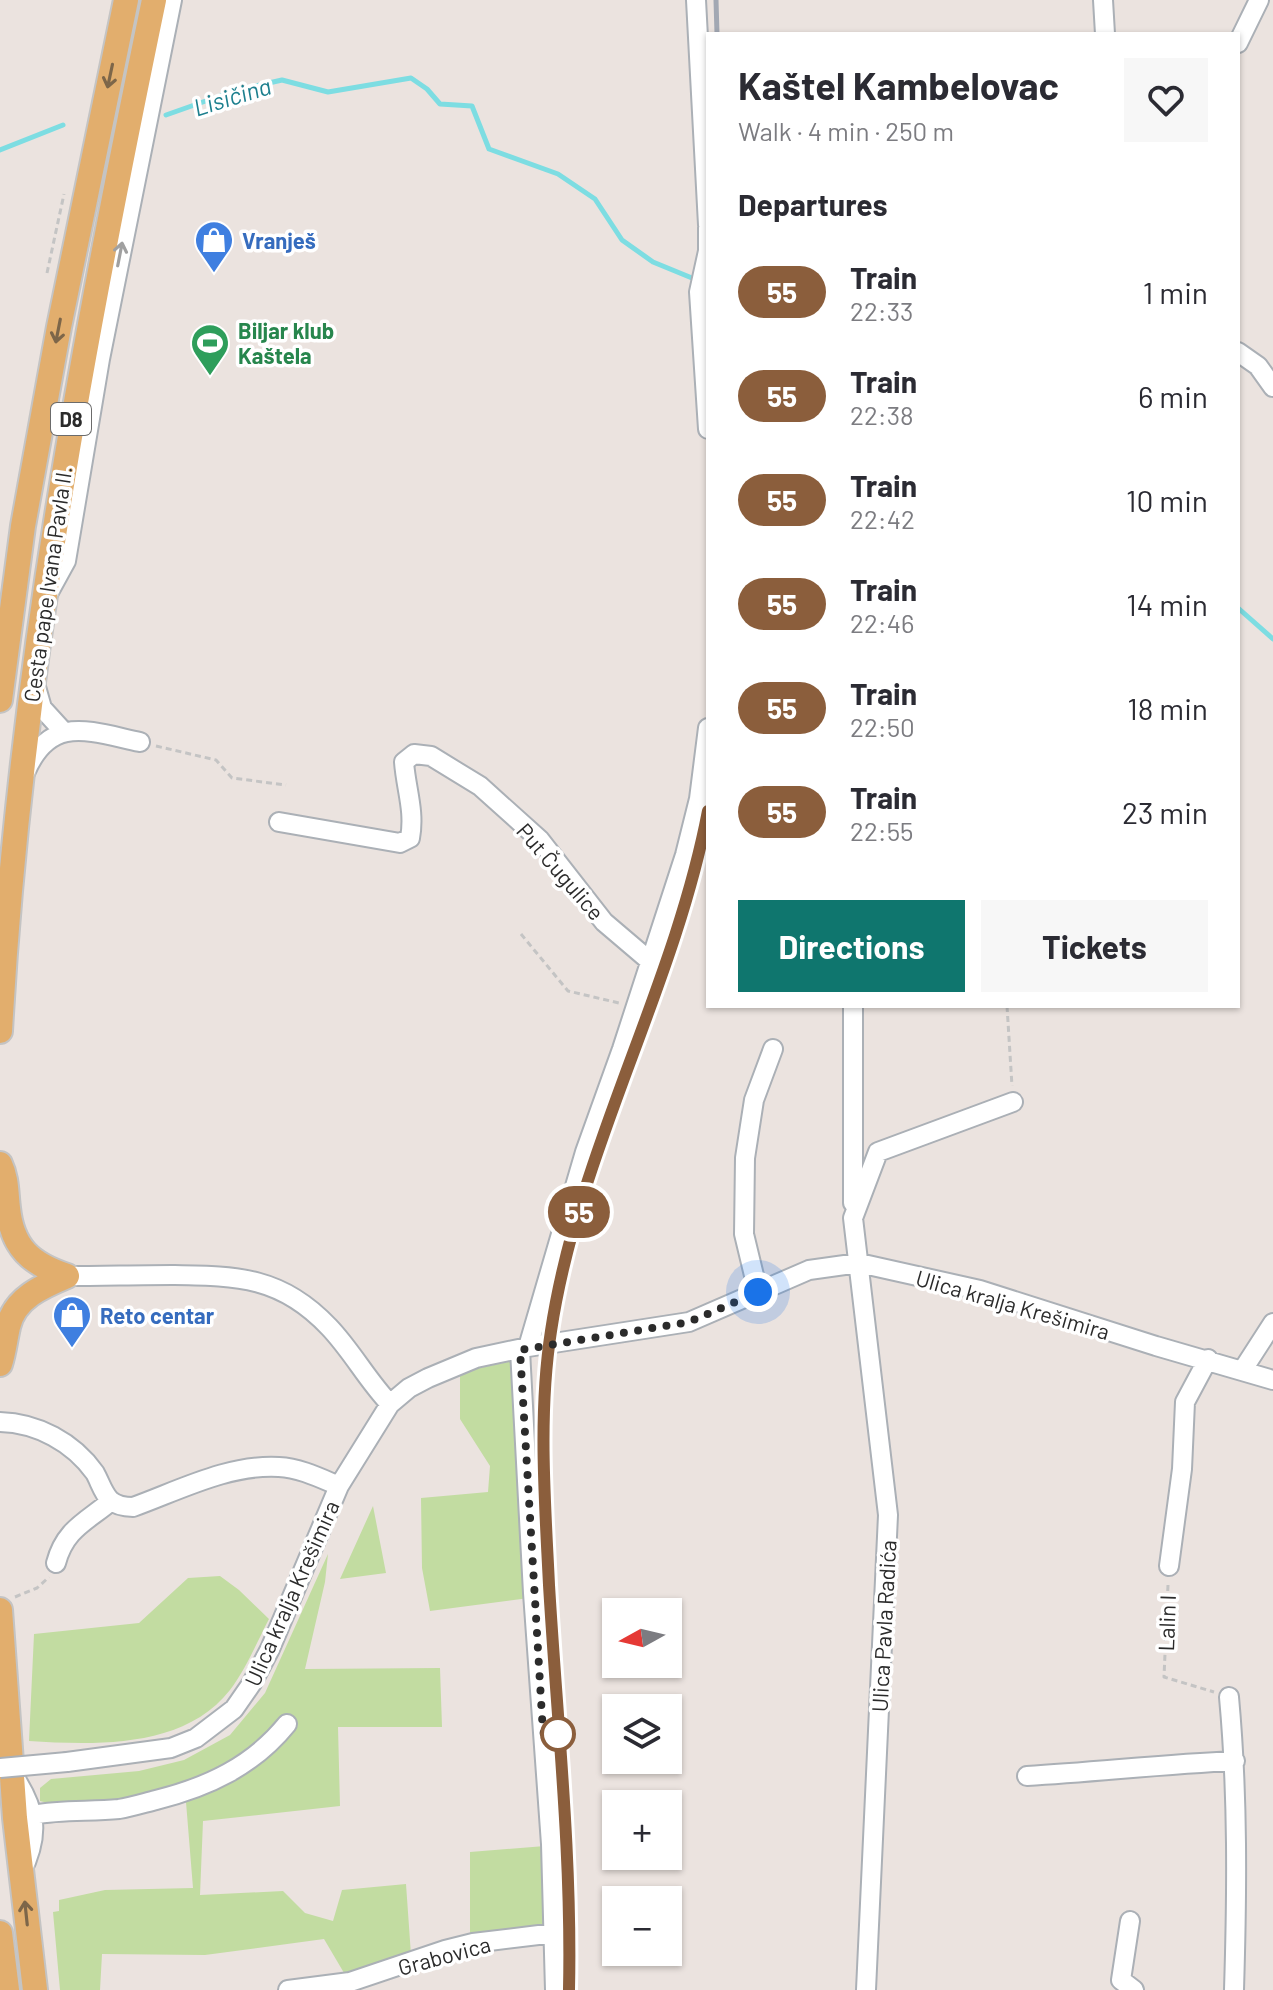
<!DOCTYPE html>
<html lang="en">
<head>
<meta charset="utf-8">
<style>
  body { margin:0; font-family:Barlow,sans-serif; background:#f7f7f7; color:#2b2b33; height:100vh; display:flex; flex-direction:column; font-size:30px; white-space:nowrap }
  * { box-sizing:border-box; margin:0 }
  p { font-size:26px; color:#7c7c81 }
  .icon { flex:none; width:44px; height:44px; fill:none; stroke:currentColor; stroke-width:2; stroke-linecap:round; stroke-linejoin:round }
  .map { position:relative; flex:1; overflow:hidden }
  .drawer { position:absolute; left:706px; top:32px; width:534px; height:976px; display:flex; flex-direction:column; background:#fff; border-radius:0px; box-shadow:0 2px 6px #0004 }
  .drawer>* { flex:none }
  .badge { padding:0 16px; border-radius:26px; font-size:28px; line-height:52px }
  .needle { width:52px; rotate:262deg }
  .fabs { position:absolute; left:602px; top:1598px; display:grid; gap:16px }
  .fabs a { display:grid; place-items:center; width:80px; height:80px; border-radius:0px; background:#fff; box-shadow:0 2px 6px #0004; font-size:40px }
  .you { position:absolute; width:40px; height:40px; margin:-20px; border:6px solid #fff; border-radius:50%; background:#1a73e8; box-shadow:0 0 0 12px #1a73e833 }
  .map>.badge { position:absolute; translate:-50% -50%; box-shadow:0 0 0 4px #fff }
  h2 { padding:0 32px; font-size:30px; line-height:72px }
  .round { display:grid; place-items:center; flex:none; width:84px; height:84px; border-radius:0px; background:#f7f7f7 }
  .head { display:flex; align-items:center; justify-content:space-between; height:136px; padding:0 32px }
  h1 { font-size:38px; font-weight:700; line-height:60px }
  .cta { display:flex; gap:16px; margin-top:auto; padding:16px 32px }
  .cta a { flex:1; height:92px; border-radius:0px; background:#0f766e; color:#fff; font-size:32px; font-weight:700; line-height:92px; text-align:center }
  .cta a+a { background:#f7f7f7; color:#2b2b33 }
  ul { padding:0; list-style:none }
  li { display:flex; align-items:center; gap:24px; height:104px; padding:0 32px }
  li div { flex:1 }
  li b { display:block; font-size:30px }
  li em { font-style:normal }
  li .badge { min-width:88px; font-weight:700; text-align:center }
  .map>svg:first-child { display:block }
</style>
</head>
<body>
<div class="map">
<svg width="1273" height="1990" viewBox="0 0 1273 1990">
  <rect width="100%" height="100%" fill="#ebe3df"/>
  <path fill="#c2dca1" d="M512,1361L529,1598L430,1611L422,1568L421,1498L488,1492L490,1466L460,1419V1372Z
    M373,1506L386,1573L340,1579Z
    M328,1554L325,1582L305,1669L440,1668L442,1727H338L340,1806L203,1821L200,1895L283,1891L305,1913L333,1921L342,1890L406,1884L411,1955L347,1978L324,1939L205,1955L102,1954L100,1990H60L53,1912L59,1911V1900L105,1890L193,1888L186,1802L102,1817L40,1801V1788L51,1779L139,1771L184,1760L230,1735L265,1693Z
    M220,1576L239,1590L269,1619C257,1642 246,1669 230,1690C184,1749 95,1745 29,1741L34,1634L139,1623L188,1578Z
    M545,1846L548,1925L470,1936V1852Z"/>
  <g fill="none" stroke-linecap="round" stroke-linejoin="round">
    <path stroke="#7ddde2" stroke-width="5" d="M166,115L234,91L282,80L328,92L411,78L427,89L440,104L472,106L489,149L558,174L595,199L622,240L653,262L692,278
      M0,150L63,125
      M1238,608L1273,639"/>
    <g stroke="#abb0b6" stroke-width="22">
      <path id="minor" d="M696,0L708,225
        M1103,0L1105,34
        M1238,43L1259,0
        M708,228V251L699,292L708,429
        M1238,352L1258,366L1273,387
        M49,592L66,561L100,359L172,0
        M36,687L42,708L63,731
        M25,773C50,714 88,731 140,742
        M279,822L400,843L410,838C415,811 406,789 404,762L414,754L431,756L480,786L540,840L604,922L651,962
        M853,1203V1006
        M67,1276C102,1276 137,1275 172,1275C237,1276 281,1276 329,1327C352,1351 367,1380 390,1404
        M758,1292L744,1234L745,1158L754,1100L773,1049
        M528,1347L585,1152L622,1049L685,855L699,799L708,728
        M520,1350L533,1593L551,1844L555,1990
        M1242,1371L1273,1323
        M0,1422C37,1423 73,1442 95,1473C100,1482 103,1493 110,1500C117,1506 125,1507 133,1507C180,1490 229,1464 279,1467C300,1468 320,1478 339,1486
        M56,1563C65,1529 86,1522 111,1501
        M1169,1566L1182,1469L1185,1402L1208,1359
        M1229,1697C1238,1795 1237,1892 1234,1990
        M67,1762L171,1748L196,1738L234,1709L252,1683L270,1649L339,1486L390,1404L409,1388L428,1378L476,1358L528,1347L689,1322L809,1270L859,1263L980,1290L1156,1346L1273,1380
        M11,1772C36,1808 41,1833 21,1873
        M1027,1776C1097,1772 1165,1764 1235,1761
        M33,1815C62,1809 90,1812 119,1809C131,1807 144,1803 156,1800C208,1787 253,1766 287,1724
        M1130,1921L1121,1980L1134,1990
        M288,1990L350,1982L445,1950L473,1943L555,1933
        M866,1990L888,1515L853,1218L878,1152L1013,1102"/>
    </g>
    <g stroke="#c4c4c4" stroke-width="28">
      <path id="major" d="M0,700L23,526L59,327L126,0
        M0,1031C19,681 83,342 154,0
        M0,1164C7,1179 6,1192 8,1208C12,1248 31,1264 67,1276
        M0,1364C4,1352 5,1340 8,1327C14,1298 43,1286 67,1276
        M0,1610L15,1818L35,1990
        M0,1933L7,1990"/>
    </g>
    <path stroke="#c4c4c4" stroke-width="3" stroke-dasharray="6 4" stroke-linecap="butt" d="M47,273L64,194
      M156,746L216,760L232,778L286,785
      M521,934L568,991L619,1003
      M1007,1006L1012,1086
      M1168,1585L1164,1677L1214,1692
      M15,1597L37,1588L49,1577"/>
    <use href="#minor" stroke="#fff" stroke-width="18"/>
    <use href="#major" stroke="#e2ae6d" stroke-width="24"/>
    <path stroke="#a2a8b3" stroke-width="5" d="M716,0L717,34
      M569,1990C571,1853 557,1716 549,1579C544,1497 538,1413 551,1331C579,1151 674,990 708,811"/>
    <g stroke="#abb0b6" stroke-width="22" stroke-linecap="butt">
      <path id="minor-bridge" d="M0,1768L67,1762"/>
    </g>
    <use href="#minor-bridge" stroke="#fff" stroke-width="18"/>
  </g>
  <defs><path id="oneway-shaft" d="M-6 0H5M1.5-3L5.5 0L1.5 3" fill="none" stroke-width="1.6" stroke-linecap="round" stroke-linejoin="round" transform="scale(2)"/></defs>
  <g stroke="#7d6649">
    <use href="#oneway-shaft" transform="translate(110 76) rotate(102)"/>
    <use href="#oneway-shaft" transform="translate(58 331) rotate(101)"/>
    <use href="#oneway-shaft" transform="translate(26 1913) rotate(-96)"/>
  </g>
  <use stroke="#a0a0a0" href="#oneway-shaft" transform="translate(120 254) rotate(-79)"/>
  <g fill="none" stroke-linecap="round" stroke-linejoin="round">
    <g stroke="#fff" stroke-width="18">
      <path id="line" d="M569,1990C572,1855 557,1720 549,1585C545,1501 538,1415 551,1331C578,1151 674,989 708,811"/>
    </g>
    <use href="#line" stroke="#8b5e3c" stroke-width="12"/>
    <path stroke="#2b2b2b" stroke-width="8" stroke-dasharray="0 14.4" d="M558,1734L543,1733L520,1350L689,1322L758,1292"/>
  </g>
  <defs>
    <g id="shop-pin" transform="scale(2)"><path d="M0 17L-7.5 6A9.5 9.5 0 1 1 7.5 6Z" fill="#3f7fe0" stroke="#fff"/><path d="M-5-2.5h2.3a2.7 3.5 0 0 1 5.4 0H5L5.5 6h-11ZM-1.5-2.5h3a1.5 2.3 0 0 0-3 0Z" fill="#fff"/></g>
    <g id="stadium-pin" transform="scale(2)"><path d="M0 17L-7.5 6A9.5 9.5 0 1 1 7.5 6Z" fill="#2e9e5b" stroke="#fff"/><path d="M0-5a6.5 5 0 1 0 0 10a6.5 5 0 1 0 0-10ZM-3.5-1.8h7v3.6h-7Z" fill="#fff"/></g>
  </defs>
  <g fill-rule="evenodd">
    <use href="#shop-pin" x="214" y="240"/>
    <use href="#stadium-pin" x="210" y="343"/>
    <use href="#shop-pin" x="72" y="1315"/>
  </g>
  <circle fill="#fff" stroke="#8b5e3c" stroke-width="4" cx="558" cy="1734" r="16"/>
  <g text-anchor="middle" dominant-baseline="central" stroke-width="7" stroke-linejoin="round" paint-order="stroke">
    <rect fill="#fff" stroke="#6b6b6b" stroke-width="2" x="51" y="403" width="40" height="32" rx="6"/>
    <g font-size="20" font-weight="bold" fill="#2b2b2b">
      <text x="71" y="419">D8</text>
    </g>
    <g font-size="22" font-weight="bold" fill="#366cbe" stroke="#fff" text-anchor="start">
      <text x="242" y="240">Vranješ</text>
      <text x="100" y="1315">Reto centar</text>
    </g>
    <g font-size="22" font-weight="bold" fill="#27864d" stroke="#fff" text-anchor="start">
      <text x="238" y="330">Biljar klub<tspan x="238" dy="25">Kaštela</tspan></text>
    </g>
    <g font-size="22" fill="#2b2b2b" stroke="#fff">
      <text transform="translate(47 584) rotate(-82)">Cesta pape Ivana Pavla II.</text>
      <text transform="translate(561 871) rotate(49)">Put Čugulice</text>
      <text transform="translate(1013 1304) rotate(16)">Ulica kralja Krešimira</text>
      <text transform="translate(291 1593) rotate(-66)">Ulica kralja Krešimira</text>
      <text transform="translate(1166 1623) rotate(-88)">Lalin I</text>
      <text transform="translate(883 1626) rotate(-87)">Ulica Pavla Radića</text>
      <text transform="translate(444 1955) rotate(-15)">Grabovica</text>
    </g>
    <g font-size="24" font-style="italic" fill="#1c7f8e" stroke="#fff">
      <text transform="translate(232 96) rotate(-17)">Lisičina</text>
    </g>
  </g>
</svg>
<div class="fabs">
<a><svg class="needle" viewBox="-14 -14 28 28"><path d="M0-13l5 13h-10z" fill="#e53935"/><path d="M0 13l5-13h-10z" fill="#7c7c81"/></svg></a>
<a><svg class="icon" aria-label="layers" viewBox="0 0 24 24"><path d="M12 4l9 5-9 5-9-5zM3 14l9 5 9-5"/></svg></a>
<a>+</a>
<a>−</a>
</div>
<div class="you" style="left:758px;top:1292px"></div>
<b class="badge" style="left:579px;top:1212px;background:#8b5e3c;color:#fff">55</b>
<section class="drawer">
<div class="head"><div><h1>Kaštel Kambelovac</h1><p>Walk · 4 min · 250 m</p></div><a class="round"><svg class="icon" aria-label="heart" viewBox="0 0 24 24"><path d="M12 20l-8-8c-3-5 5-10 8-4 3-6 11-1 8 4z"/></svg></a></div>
<h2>Departures</h2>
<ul>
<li><span class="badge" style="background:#8b5e3c;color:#fff">55</span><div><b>Train</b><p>22:33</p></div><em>1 min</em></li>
<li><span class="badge" style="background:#8b5e3c;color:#fff">55</span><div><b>Train</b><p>22:38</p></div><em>6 min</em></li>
<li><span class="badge" style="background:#8b5e3c;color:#fff">55</span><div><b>Train</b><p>22:42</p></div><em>10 min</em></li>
<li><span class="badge" style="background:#8b5e3c;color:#fff">55</span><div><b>Train</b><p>22:46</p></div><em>14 min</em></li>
<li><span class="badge" style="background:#8b5e3c;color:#fff">55</span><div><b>Train</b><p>22:50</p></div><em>18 min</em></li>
<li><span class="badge" style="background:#8b5e3c;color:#fff">55</span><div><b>Train</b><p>22:55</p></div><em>23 min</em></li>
</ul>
<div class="cta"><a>Directions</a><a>Tickets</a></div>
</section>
</div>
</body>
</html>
